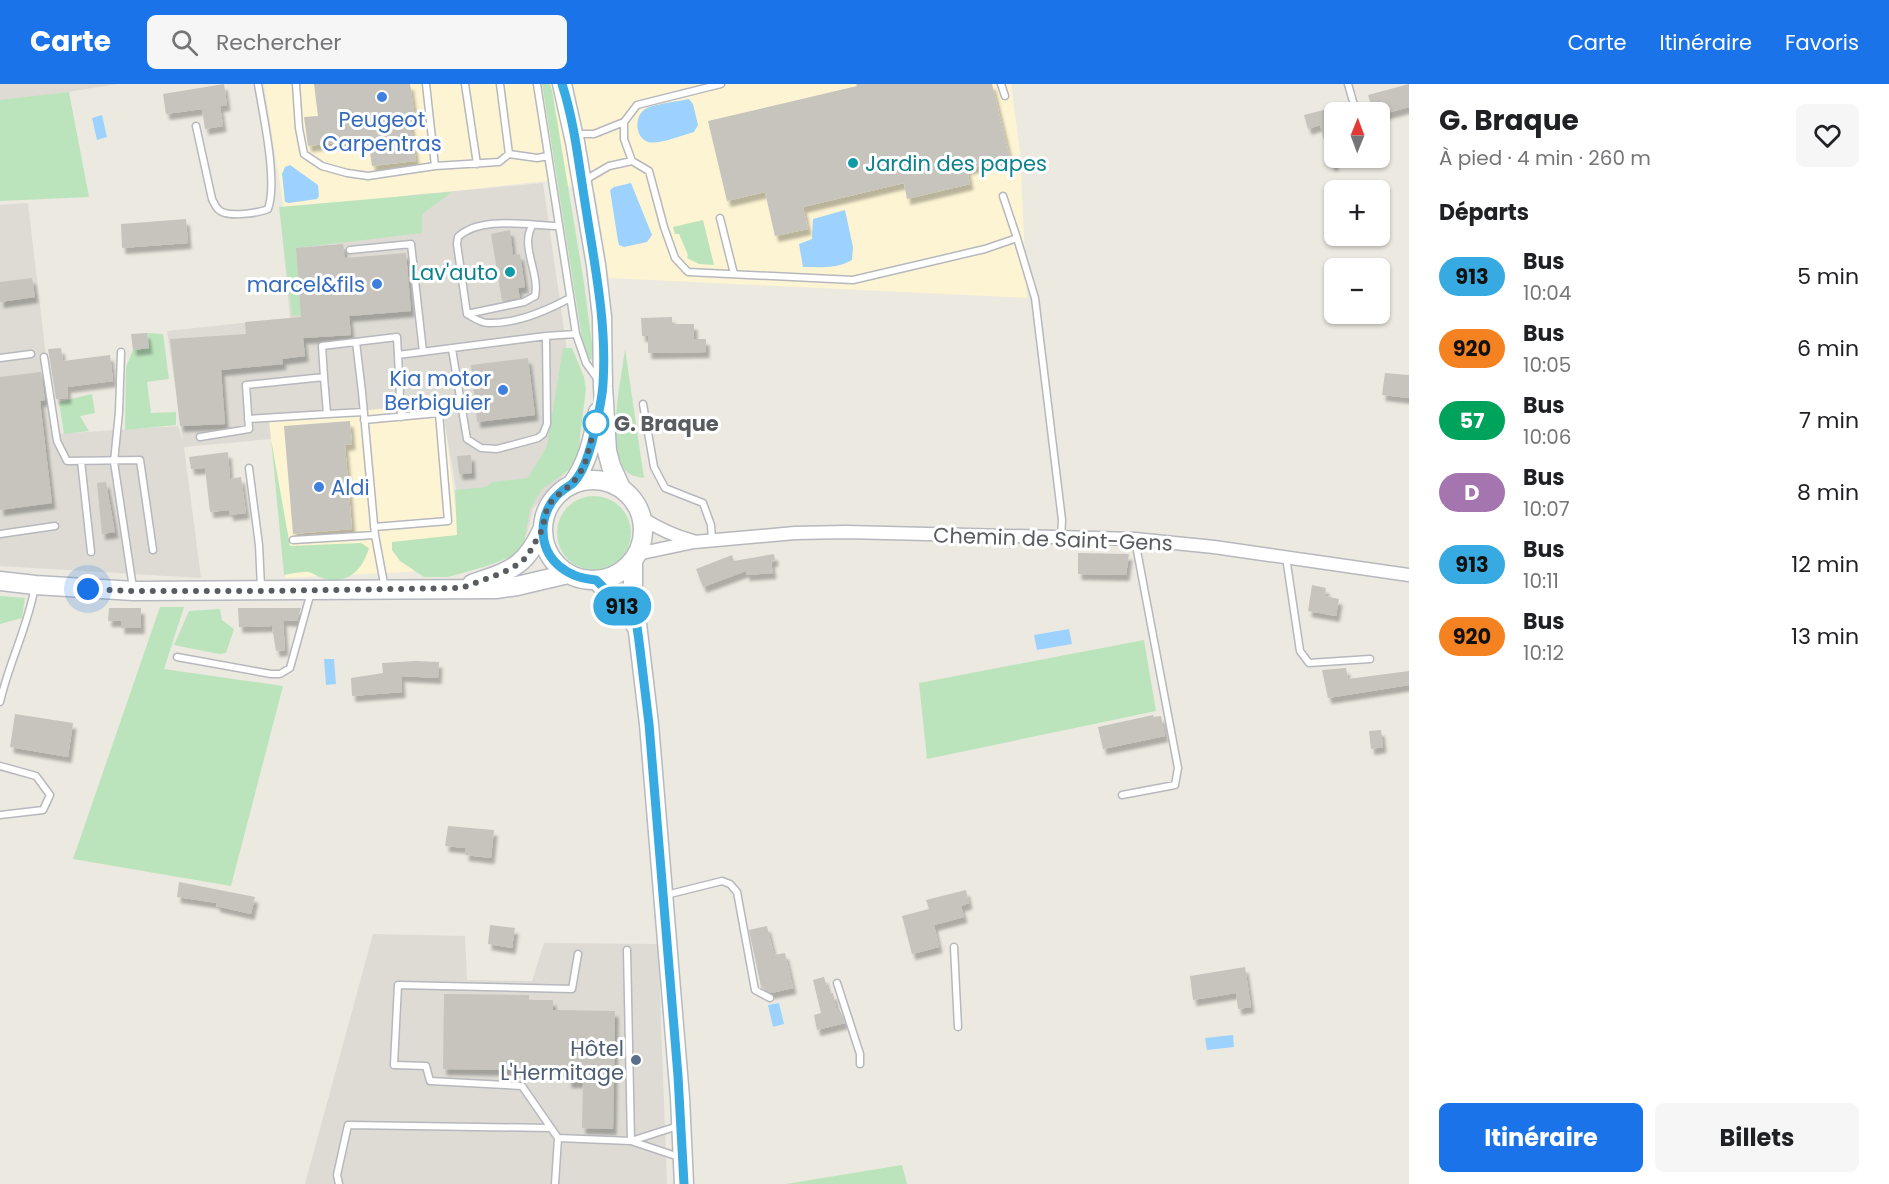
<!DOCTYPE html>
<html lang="fr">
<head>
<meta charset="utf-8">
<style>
  body { margin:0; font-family:Poppins,sans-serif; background:#f6f6f6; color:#202124; height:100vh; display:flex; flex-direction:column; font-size:22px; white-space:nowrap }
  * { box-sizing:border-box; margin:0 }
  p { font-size:20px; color:#757577 }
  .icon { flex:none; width:33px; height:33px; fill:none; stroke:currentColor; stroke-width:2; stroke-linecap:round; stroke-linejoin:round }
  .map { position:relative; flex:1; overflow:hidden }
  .drawer { display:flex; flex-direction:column; background:#fff; width:480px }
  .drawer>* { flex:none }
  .badge { padding:0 12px; border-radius:20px; font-size:21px; line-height:39px }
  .needle { width:39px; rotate:1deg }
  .buttons { position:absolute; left:1324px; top:18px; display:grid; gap:12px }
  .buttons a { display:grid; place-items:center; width:66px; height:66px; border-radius:9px; background:#fff; box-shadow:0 2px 4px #0004; font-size:30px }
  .you { position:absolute; width:30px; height:30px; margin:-15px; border:4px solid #fff; border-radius:50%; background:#1a73e8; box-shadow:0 0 0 9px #1a73e833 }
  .map>.badge { position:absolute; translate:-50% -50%; box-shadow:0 0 0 3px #fff }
  h2 { padding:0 30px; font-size:22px; line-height:54px }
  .round { display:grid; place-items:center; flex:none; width:63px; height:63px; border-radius:9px; background:#f6f6f6 }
  .summary { display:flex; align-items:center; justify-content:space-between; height:102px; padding:0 30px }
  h1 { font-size:28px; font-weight:700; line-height:45px }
  .primary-button { display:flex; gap:12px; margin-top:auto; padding:12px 30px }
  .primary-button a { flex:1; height:69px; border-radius:9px; background:#1a73e8; color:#fff; font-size:24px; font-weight:700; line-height:69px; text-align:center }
  .primary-button a+a { background:#f6f6f6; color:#202124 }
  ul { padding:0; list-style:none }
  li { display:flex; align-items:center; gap:18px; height:72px; padding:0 30px }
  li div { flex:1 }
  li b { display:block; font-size:22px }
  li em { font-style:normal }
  li .badge { min-width:66px; font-weight:700; text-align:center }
  header { display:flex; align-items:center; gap:36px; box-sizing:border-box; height:84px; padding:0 30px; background:#1a73e8; color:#fff }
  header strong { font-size:28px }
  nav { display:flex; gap:33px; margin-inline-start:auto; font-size:21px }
  .search { width:420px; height:54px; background:#f6f6f6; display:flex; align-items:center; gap:15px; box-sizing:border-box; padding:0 21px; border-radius:9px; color:#757577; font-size:22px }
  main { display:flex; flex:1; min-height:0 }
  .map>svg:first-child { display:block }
</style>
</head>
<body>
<header>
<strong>Carte</strong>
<div class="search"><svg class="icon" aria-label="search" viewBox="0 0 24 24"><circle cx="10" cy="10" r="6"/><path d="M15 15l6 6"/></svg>Rechercher</div>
<nav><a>Carte</a><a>Itinéraire</a><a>Favoris</a></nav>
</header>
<main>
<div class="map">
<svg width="1409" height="1100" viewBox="0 0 1409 1100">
  <defs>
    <filter id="shadow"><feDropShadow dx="3.5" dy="6" stdDeviation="1.5" flood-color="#0004"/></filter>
  </defs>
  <rect width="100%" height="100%" fill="#ece9e0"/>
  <path fill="#fdf4d3" d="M264,0H1011L1020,68L1027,214L609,194L595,108L545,97L284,126Z
    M442,318L463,483L408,488L285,494L269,337Z"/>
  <path fill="#dddbd4" d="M0,0H117L0,19Z
    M543,99L581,364L556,402L533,424L527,450L502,475L469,480L441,318L269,337L271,355L184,363L201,494L0,482V121L28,119L55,350L178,342L183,357L167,247L290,234L280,128L412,111Z
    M373,850L465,852L467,896L532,897L544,859L658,860L667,1100H305Z"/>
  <path fill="#bbe4bc" d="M542,0H550L552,6L584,199L592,260V275L590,276L583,261Z
    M69,8L89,113L0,117V16Z
    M452,108L422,130V149L296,164L301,231L292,232L279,123Z
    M703,136L714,181L699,180L687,174L688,171L679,150H675L673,143Z
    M147,249L163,250L169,295L147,298L151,329L176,328V341L125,346L126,283L133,266L149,264Z
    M563,264H572L584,293L586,305L577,376L570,385L541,406L530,425L524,460L518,470L487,482L448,493H424L400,477L392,466V458L457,451L455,406L486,403L493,398L528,394L547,362Z
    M625,265L644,394C637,393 628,391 624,385C607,356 621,297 625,265Z
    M92,310L95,329L80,332L89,347L64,350L59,318Z
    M271,355L290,462L361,459L369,464C362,487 348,501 322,494C318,493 313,489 309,488C301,487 292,490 284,491Z
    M557 449a37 37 0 1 1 74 0a37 37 0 1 1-74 0Z
    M0,512L25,514L22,534L0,540Z
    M160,523H184L164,585L283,602L231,802L73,775Z
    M220,525L222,536L234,545L226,569L219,570L174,561L189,527Z
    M1144,556L1156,627L927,675L919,599Z
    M902,1081L907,1100H786Z"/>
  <path fill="#9dd2fe" d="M689,15L693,20L698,41L694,48C683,51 658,61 648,58C634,53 634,30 647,24C659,19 676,18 689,15Z
    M102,31L107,53L97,56L92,34Z
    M290,81L318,101L319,112L317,115L289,119L285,118L282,90L285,83Z
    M631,99L652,151L647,158L624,163L619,161L618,157L610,106L614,103Z
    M845,126L853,163L852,176C837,185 820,183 803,183L799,160L812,155L813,135Z
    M1069,545L1072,560L1037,566L1034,551Z
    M324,575H334L336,600L326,601Z
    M779,919L784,940L773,943L768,921Z
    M1233,951L1234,963L1207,966L1205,954Z"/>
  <path fill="#c6c4bd" filter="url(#shadow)" d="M224,0L227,21L220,22L223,42L205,45L202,25L166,30L163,10Z
    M314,0H410L415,34L410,35L416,77L372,82L368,55L308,62L304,33L318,32Z
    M856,0H992L1010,74L967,85L970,100L907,115L904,99L803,123L808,145L775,152L765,108L727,117L708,37L857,2Z
    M1409,0V23L1380,31V28H1373L1368,11Z
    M1335,23V81H1331L1320,41L1308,45L1304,31Z
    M186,135L188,159L122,164L121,140Z
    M510,146L513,171L520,170L525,203L518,204L520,214L502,217L491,150Z
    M343,160L345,174L406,169L411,227L349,232L351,251L303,254L305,272L282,275L283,280L221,286L225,340L180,342L170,255L246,250L245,238L301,233L296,164Z
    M32,194L35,213L0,218V198Z
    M672,233V240H694V255H706V268L648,269V252H642L641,234Z
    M147,249L149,264L133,266L131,250Z
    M61,264L63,277L110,271L113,297L67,303L68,314L56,315L48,265Z
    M528,274L535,331L477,338L471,281Z
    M41,288L45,316L40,317L52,419L0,426V293Z
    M1385,289L1409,291V314L1382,311Z
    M350,337L352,360L345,361L352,445L293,450L284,342Z
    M228,368L230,395L241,393L246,429L230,431L229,426L210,428L205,384L191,385L189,373Z
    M471,371L472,389L459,390L457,372Z
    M106,398L115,448L102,450L97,399Z
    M1078,469L1129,470L1126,491L1078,490Z
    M774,470L775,476L771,478L773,489L746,491V487L703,503L696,485L732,471L734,477Z
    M1312,501L1326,504L1325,512L1339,515L1336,532L1308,527Z
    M109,524H141V544H121V537H108Z
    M238,524H301L297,537L283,536L285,566L276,567L272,542L239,543Z
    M415,577L439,578L438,594L401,592L402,608L352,612L351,594L383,589L382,579Z
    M1346,584L1348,595L1409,587V601L1328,614L1322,586Z
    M15,630L73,639L68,673L10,663Z
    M1153,631L1154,633L1161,632L1165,652L1103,665L1098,643Z
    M1381,646L1383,663L1371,665L1369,647Z
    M448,742L494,746L491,774L465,771L466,764L445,762Z
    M179,798L255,813L251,830L216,822L217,819L177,813Z
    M966,806L969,819L961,822L964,833L934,841L939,863L912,870L902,832L929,825L926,816Z
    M490,841L515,844L512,864L488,860Z
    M767,842L774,871L785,869L793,904L771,909L761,903L749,846Z
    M1245,883L1251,923L1238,925L1236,909L1193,916L1190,892Z
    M824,893L829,910L833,909L836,924H839L845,939L817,946L814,931L821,929L813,896Z
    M444,910L529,911V916H553V926L615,927L613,1045L582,1044L583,998H568V987L443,985Z"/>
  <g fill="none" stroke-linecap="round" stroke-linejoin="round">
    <g stroke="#b6b8bd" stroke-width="9">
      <path id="service" d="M296,0L299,44L304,70L322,82L347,89L368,92L435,82L499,78L509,70L500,0
        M426,0L435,82
        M465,0L477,80
        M537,0L576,250L586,279L599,297
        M1001,0L1005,12
        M1348,0L1356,28
        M196,42L212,115C215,121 217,127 225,129C234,132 259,129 268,125C278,97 263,31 258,0
        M575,50H594L624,38
        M509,70L537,74L548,72
        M632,77L624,55V38L637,21L721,0
        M585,96L609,82L632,77L649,87L664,143L675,174L688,188L853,196L985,165L1017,154L1003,112
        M720,134L734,190
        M559,142C530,142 481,131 458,153L457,160L467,230C474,234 480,239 488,239C516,240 546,227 570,214
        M1017,154L1035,214L1062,436L1061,454
        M350,166L411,160L423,268
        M467,230L524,218L535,212C540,189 520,163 532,142
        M356,258L362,308L375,451L385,505
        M452,265L467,355L481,364L497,365L538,354L543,350L547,340L546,252
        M121,268L119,328L114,378L133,504
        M398,271L401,333
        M44,273L57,357L67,377L140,376L153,466
        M0,274L31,270
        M324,293L327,330L364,328
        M643,320L654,383L665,404L703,419L711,441L712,456
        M248,335L327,330
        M364,336L439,329L448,437L374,443
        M200,353L249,345L246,301L324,293L322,262L397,253L398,271L546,252L576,250
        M81,377L91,468
        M249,384L259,461L261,503
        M0,450L55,442
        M293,456L375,451
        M1286,473L1300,567L1309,579L1370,575
        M177,573L271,590H280L290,584L311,508
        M0,618C9,578 28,543 35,502
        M0,682L36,692L50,711L43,726L0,731
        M1122,711L1175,701L1178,684L1135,456
        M666,811L722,797L730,800L737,808L755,906L770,914
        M954,863L958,943
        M627,866L631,1057
        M578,870L572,905L398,901L394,981L426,982L430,997L522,1002L558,1054L631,1057L679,1073
        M837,899L860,970V980
        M631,1057L678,1042
        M339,1100L337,1091L348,1041L551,1044
        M555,1100L558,1054"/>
    </g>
    <g stroke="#b6b8bd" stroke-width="15">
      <path id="minor" d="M642,434C659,445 674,452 693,457
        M637,470L694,458L795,449L846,448L1135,455L1214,463L1409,491"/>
    </g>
    <g stroke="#b6b9bf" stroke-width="21">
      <path id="secondary" d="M562,0L575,58L596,181L602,233L603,303L607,367L611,382L621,404
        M543 446a50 50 0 1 1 100 0a50 50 0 1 1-100 0Z
        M572,400C588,379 593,354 598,328
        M633,477V506L649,640L680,1014L684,1100
        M596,496L621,521L636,542
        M0,497L35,501L134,507L496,505L517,502L568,490
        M472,500C511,486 525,484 543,444"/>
    </g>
    <use href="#service" stroke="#fff" stroke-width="6"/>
    <use href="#minor" stroke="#fff" stroke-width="12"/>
    <use href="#secondary" stroke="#fff" stroke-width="18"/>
  </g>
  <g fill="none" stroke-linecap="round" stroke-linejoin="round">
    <g stroke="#fff" stroke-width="14">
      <path id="line" d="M562,0C575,40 579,83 586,125C595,183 607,241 603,300C602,319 596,340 592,358C588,372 583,389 573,399C570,402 565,404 562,407C550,416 543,432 543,446C543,477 568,494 596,496L621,521L637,543L639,557L649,640L678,992L684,1100"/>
    </g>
    <use href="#line" stroke="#37aae1" stroke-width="9"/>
    <path stroke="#595c61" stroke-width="6" stroke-dasharray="0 10.8" d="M88,505L134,507H261L462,504L502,489L517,481L527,473L543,444L545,430L551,418L561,408L572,400L584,383L596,339"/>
  </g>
  <g fill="#3f7fe0" stroke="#fff" stroke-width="2">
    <circle cx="382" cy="13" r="6"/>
    <circle cx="377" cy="200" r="6"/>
    <circle cx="503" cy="306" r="6"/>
    <circle cx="319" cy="403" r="6"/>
  </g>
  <g fill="#0f9aa8" stroke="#fff" stroke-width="2">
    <circle cx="853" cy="79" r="6"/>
    <circle cx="510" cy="188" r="6"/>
  </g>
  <circle fill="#fff" stroke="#37aae1" stroke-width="3" cx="596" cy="339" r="12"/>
  <circle fill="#5c6f8a" stroke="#fff" stroke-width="2" cx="636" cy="976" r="6"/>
  <g text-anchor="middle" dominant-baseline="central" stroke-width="6" stroke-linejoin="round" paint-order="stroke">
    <g font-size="21" fill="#366cbe" stroke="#fff" text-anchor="end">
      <text x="382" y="35" text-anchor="middle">Peugeot<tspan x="382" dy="24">Carpentras</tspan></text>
      <text x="365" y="200">marcel&amp;fils</text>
      <text x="491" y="294">Kia motor<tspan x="491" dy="24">Berbiguier</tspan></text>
      <text x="331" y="403" text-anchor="start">Aldi</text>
    </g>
    <g font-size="21" fill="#0d838f" stroke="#fff" text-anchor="start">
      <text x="865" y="79">Jardin des papes</text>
      <text x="498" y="188" text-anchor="end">Lav'auto</text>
    </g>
    <g font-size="21" font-weight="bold" fill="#595c61" stroke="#fff" text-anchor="start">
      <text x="614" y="339">G. Braque</text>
    </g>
    <g font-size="21" fill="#595c61" stroke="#fff">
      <text transform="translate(1053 455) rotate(2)">Chemin de Saint-Gens</text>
    </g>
    <g font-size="21" fill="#4e5e75" stroke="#fff" text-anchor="end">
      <text x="624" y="964">Hôtel<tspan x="624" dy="24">L'Hermitage</tspan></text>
    </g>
  </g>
</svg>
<div class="buttons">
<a><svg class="needle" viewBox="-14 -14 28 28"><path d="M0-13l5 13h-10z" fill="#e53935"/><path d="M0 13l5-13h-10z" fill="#757577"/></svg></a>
<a>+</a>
<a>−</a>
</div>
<div class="you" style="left:88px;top:505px"></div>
<b class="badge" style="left:622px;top:522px;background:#37aae1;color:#111">913</b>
</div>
<section class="drawer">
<div class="summary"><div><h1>G. Braque</h1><p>À pied · 4 min · 260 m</p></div><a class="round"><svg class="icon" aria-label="heart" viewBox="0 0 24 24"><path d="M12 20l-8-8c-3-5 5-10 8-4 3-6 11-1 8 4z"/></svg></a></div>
<h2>Départs</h2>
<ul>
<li><span class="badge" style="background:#37aae1;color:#111">913</span><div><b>Bus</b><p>10:04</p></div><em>5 min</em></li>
<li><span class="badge" style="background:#f58220;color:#111">920</span><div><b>Bus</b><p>10:05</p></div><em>6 min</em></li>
<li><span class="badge" style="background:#00a35b;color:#fff">57</span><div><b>Bus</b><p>10:06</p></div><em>7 min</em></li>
<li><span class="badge" style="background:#a475ae;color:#fff">D</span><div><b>Bus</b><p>10:07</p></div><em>8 min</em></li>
<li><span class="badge" style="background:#37aae1;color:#111">913</span><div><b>Bus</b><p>10:11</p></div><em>12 min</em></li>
<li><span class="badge" style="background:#f58220;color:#111">920</span><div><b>Bus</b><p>10:12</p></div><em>13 min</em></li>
</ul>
<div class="primary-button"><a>Itinéraire</a><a>Billets</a></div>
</section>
</main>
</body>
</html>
